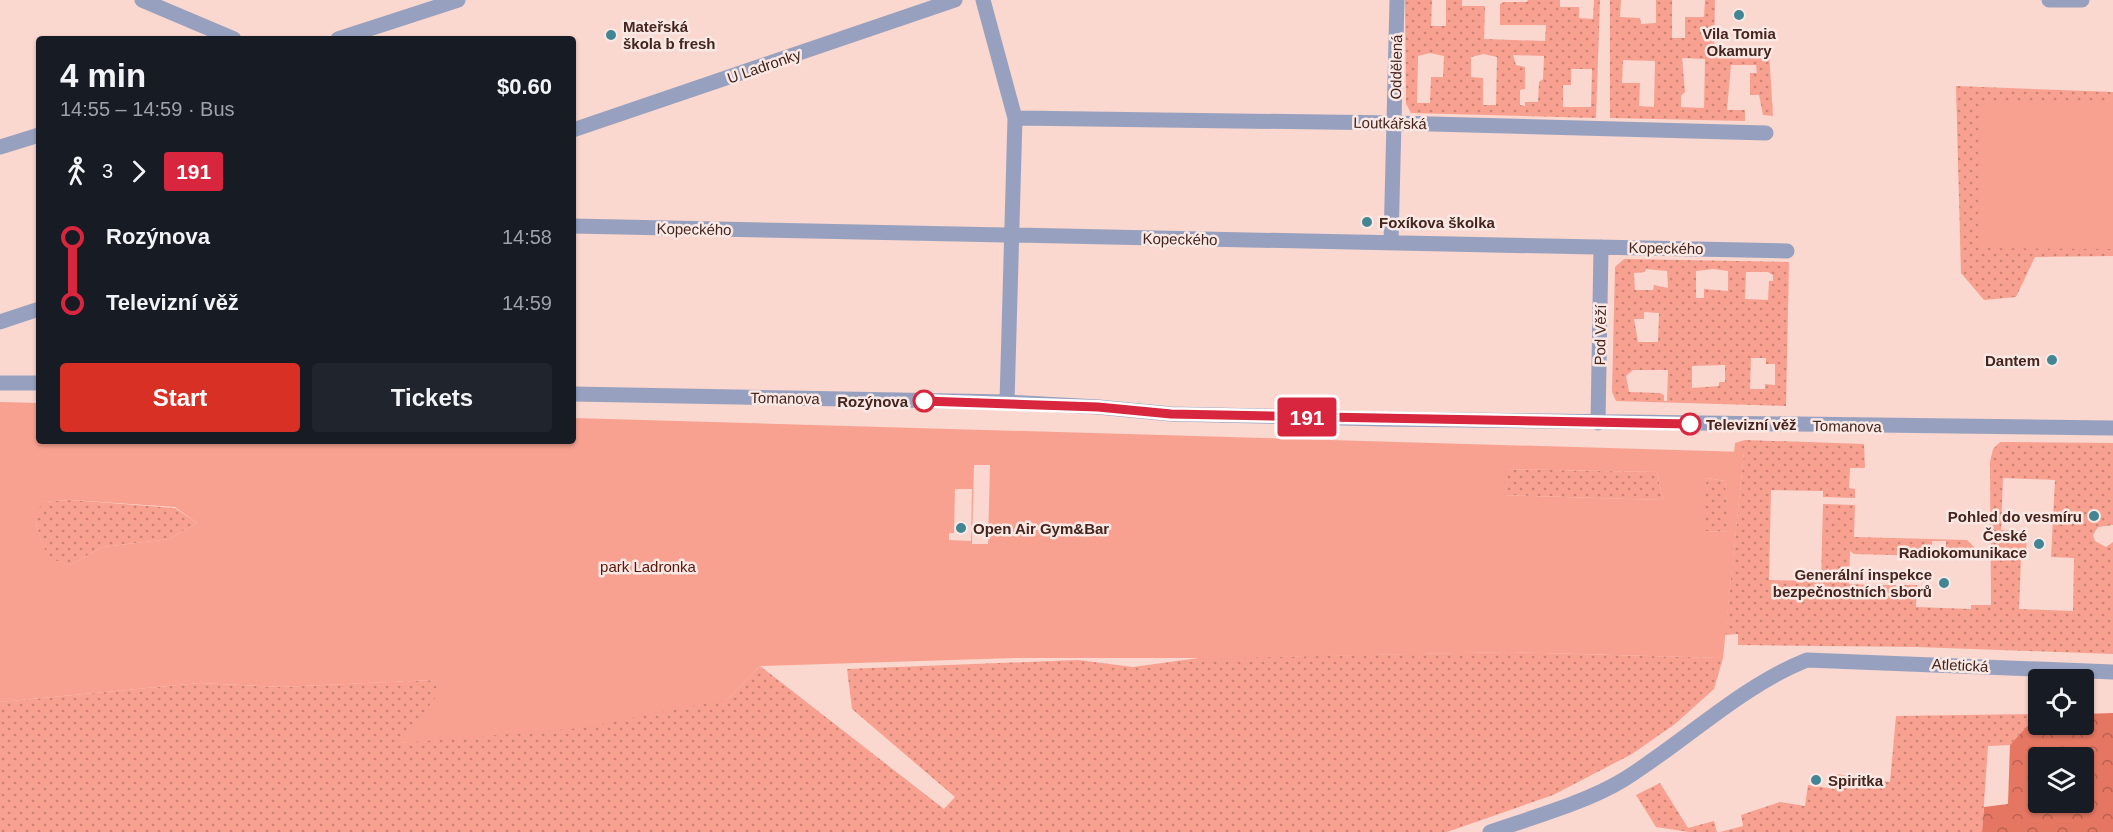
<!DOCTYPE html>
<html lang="en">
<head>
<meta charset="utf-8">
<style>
  body { margin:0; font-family:Arial,sans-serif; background:#20242c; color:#f1f3f6; height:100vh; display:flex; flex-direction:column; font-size:22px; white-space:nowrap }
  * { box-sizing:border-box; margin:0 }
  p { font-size:20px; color:#9ea1a6 }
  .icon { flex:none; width:33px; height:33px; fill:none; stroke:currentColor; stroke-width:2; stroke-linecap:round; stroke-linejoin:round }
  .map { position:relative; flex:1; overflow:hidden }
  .sheet { position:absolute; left:36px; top:36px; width:540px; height:408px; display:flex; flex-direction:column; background:#171b24; border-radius:6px; box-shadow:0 2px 4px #0004 }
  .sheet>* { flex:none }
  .badge { padding:0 12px; border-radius:4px; font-size:21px; line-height:39px }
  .tools { position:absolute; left:2028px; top:669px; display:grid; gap:12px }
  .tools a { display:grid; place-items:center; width:66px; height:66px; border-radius:6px; background:#171b24; box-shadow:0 2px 4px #0004; font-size:30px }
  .map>.badge { position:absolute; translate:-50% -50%; box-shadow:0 0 0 3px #fff }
  .legs { display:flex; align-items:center; gap:9px; height:66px; padding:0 24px; font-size:20px }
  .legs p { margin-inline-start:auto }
  .summary { display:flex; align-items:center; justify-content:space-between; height:102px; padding:0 24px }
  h1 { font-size:33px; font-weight:800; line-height:45px }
  .action { display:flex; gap:12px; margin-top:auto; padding:12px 24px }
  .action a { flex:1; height:69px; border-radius:6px; background:#d93025; color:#fff; font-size:24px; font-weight:800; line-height:69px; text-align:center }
  .action a+a { background:#20242c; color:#f1f3f6 }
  ul { padding:0 24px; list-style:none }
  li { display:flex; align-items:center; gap:21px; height:66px; font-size:22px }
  li i { display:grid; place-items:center; width:9px; height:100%; margin:0 8px; background:currentColor }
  li i::after { content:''; width:15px; height:15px; margin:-8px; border:4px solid; border-radius:50%; background:#171b24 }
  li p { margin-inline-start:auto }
  li:first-child i { background:linear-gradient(#0000 50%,currentColor 0) }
  li:last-child i { background:linear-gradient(currentColor 50%,#0000 0) }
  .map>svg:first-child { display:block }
</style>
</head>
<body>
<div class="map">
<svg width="2113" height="832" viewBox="0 0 2113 832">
  <defs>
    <pattern id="grass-dots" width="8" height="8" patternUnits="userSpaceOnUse" patternTransform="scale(1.5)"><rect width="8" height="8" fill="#f8a190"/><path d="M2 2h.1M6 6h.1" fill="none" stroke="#cb8375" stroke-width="1.8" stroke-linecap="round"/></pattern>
    <pattern id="forest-crowns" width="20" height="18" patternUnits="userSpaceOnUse" patternTransform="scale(1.5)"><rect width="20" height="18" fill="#e57662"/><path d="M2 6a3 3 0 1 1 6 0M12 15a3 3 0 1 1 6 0" fill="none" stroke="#bb6150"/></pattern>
  </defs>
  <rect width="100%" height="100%" fill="#fad7cf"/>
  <path fill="url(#grass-dots)" fill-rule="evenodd" d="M1405,0H1432L1431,26H1446V0H1462V6H1485L1484,39L1545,41L1546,25H1500V4L1504,2H1527L1528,0H1560V7H1579V18L1593,19L1594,0H1600L1596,118L1411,113L1406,104ZM1430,53L1444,56L1443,77H1431L1430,103H1417L1418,56ZM1484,54L1497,57L1496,105H1483V78L1471,77V57ZM1513,55L1544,56L1543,79L1539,82L1538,102H1525V106L1520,105V90L1525,89V67L1516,65ZM1571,69H1592L1591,107H1563V85H1571Z
    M1610,0H1621L1620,17L1640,18L1641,24L1656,23V0H1672V38H1685V17H1704L1705,0H1715L1714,50L1769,51L1773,116L1763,115L1759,95H1750V73H1757L1756,65H1731L1727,110H1745V121L1610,118ZM1682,58L1705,59L1704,108L1681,107V96L1685,92ZM1623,60L1655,61L1654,107L1639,106L1640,83H1622Z
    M1956,86L2113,92V256L2035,257L2016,297L1984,300L1961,273Z
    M1624,259L1789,262L1786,406L1616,401L1612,392L1615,267ZM1646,269L1667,271L1668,288L1654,285L1653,290H1635L1634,273L1645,272ZM1713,269L1728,271V291L1704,289V298H1696V271ZM1746,272H1768L1773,275V281H1769L1768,300L1745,299ZM1644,312L1659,313L1658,342H1638L1634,319H1644ZM1751,358H1766V364H1775V385L1765,384V389H1750ZM1725,365V382H1719V386L1692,388V366ZM1633,370H1668L1667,401H1664V395L1660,393L1629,392L1626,376Z
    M1745,440L1864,444L1865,468H1850L1849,488L1855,489V498L1823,497V491L1771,490L1769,580L1821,581L1823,504L1855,505L1854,537L1967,540L1976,549V556L1948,555L1946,553V541H1932V556L1854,554L1850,551L1849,584L1870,585L1871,589H1875V585H1896L1897,590H1901V585H1917L1916,607L1971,609V605H1991L1990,462L1993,449L2000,442L2113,443V525L2098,527L2093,535L2095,541L2106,547L2113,542V654L1917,647L1738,645V634L1725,635L1744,452H1734L1735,443ZM2003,478L2055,480L2051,557L2074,558L2073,611L2019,609L2021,557L2026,556L2027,531L2001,530Z
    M1504,469L1657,472L1663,500L1504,495Z
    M1708,478L1725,481L1730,532L1705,531V485Z
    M71,500L175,508L197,523L169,539L103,547L70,565L48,559L36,525L40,502Z
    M1509,652L1723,658L1714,689L1675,724L1632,754L1553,795L1447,832H0V702L200,683L281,687L434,680L440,693L401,743L728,699L760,666L944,809L955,797L852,709L847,669L1078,660L1133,667L1199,658Z
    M2038,714L2010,745L1988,746L1982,832H1720L1743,826L1741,815L1780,802L1805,806L1808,785L1835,789L1837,774L1890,782L1896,716Z
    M1660,783L1688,828L1714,821L1717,832H1689L1656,827L1636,795Z"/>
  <path fill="url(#forest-crowns)" fill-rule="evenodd" d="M2113,713V832H1982L1984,807L2008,804L2010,745L2038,714V724H2084V714ZM2038,758H2084V802H2038Z"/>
  <path fill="#f8a190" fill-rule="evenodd" d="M1979,102L2113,103V249L1978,248Z
    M0,402L39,403V441H573V418L1744,452L1723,658L1509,652L1236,658H1015L760,666L728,699L581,728L400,743L439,693L434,680L281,687L200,683L0,702ZM974,465H990L988,544H972ZM1505,469L1657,472L1663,500L1504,495ZM1708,478L1725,481L1729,532L1705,531V485ZM955,489H972L971,541L949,540V533H954ZM71,500L175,507L197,523L169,539L103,547L70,565L48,558L36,525L41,502Z"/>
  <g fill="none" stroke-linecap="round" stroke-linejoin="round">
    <path stroke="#97a1bf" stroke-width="15" d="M142,0L234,39
      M983,0L1015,118L1007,402
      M2049,0H2082
      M338,39L458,0
      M1015,118L1394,123L1766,133
      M573,130L955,0
      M0,147L39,135
      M573,226L1787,251
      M1391,242L1397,0
      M0,322L39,309
      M0,383H39
      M573,394L1007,402L1098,407L1171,414L1384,419L2113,428
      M1598,423L1601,247
      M1490,832C1531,818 1587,802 1623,780C1683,743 1741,686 1807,660L2113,672"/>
  </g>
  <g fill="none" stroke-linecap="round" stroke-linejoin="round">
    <g stroke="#fff" stroke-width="14">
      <path id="line-1" d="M924,401L1098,407L1171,414L1690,424"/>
    </g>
    <use href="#line-1" stroke="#d7263d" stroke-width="9"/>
  </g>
  <g fill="#428694" stroke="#fae8e5" stroke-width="2">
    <circle cx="1739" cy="15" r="6"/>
    <circle cx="611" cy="35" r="6"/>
    <circle cx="1367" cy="222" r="6"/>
    <circle cx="2052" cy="360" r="6"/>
    <circle cx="2094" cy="516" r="6"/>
    <circle cx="961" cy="528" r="6"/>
    <circle cx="2039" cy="544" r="6"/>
    <circle cx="1944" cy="583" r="6"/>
    <circle cx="1816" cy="780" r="6"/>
  </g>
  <g fill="#fff" stroke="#d7263d" stroke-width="3">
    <circle cx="924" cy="401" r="10"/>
    <circle cx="1690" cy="424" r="10"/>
  </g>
  <g text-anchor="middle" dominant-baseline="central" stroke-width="5" stroke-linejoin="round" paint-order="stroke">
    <g font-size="15" font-weight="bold" fill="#45251e" stroke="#fae8e5" text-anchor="start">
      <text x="623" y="26">Mateřská<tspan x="623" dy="17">škola b fresh</tspan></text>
      <text x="1739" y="33" text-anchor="middle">Vila Tomia<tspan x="1739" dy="17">Okamury</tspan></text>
      <text x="1379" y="222">Foxíkova školka</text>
      <text x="2040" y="360" text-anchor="end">Dantem</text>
      <text x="2082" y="516" text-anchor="end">Pohled do vesmíru</text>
      <text x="973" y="528">Open Air Gym&amp;Bar</text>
      <text x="2027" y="535" text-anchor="end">České<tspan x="2027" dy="17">Radiokomunikace</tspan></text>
      <text x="1932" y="574" text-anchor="end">Generální inspekce<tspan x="1932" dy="17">bezpečnostních sborů</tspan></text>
      <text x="1828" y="780">Spiritka</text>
    </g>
    <g font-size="15" fill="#45251e" stroke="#fae8e5">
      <text transform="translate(764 66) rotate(-19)">U Ladronky</text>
      <text transform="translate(1396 67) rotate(-89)">Oddělená</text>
      <text transform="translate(1390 123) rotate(1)">Loutkářská</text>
      <text transform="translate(694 229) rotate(1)">Kopeckého</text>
      <text transform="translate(1180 239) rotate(1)">Kopeckého</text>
      <text transform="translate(1666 248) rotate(1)">Kopeckého</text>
      <text transform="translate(1600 335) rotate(-89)">Pod Věží</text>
      <text transform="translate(785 398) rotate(1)">Tomanova</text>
      <text transform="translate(1847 426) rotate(1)">Tomanova</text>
      <text transform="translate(1960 665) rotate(3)">Atletická</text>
    </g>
    <g font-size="15" font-weight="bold" fill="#45251e" stroke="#fae8e5" text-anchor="end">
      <text x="908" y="401">Rozýnova</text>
      <text x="1706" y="424" text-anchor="start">Televizní věž</text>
    </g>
    <g font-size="15" fill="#5b160a" stroke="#fae8e5">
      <text x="648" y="566">park Ladronka</text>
    </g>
  </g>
</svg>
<div class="tools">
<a><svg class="icon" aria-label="locate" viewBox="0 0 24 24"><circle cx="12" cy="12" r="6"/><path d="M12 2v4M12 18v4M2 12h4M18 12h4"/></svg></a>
<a><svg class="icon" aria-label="layers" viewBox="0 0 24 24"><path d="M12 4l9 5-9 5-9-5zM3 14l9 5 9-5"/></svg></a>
</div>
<b class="badge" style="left:1307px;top:417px;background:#d7263d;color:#fff">191</b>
<section class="sheet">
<div class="summary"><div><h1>4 min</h1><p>14:55 – 14:59 · Bus</p></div><b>$0.60</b></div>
<div class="legs"><svg class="icon" aria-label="walk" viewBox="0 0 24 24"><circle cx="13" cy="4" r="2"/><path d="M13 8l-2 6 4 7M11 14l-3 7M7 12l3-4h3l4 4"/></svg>3<svg class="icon" aria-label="forward" viewBox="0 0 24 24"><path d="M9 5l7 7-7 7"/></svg><b class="badge" style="background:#d7263d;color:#fff">191</b></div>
<ul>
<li><i style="color:#d7263d"></i><b>Rozýnova</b><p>14:58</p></li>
<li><i style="color:#d7263d"></i><b>Televizní věž</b><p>14:59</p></li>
</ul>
<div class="action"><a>Start</a><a>Tickets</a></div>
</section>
</div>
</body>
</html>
